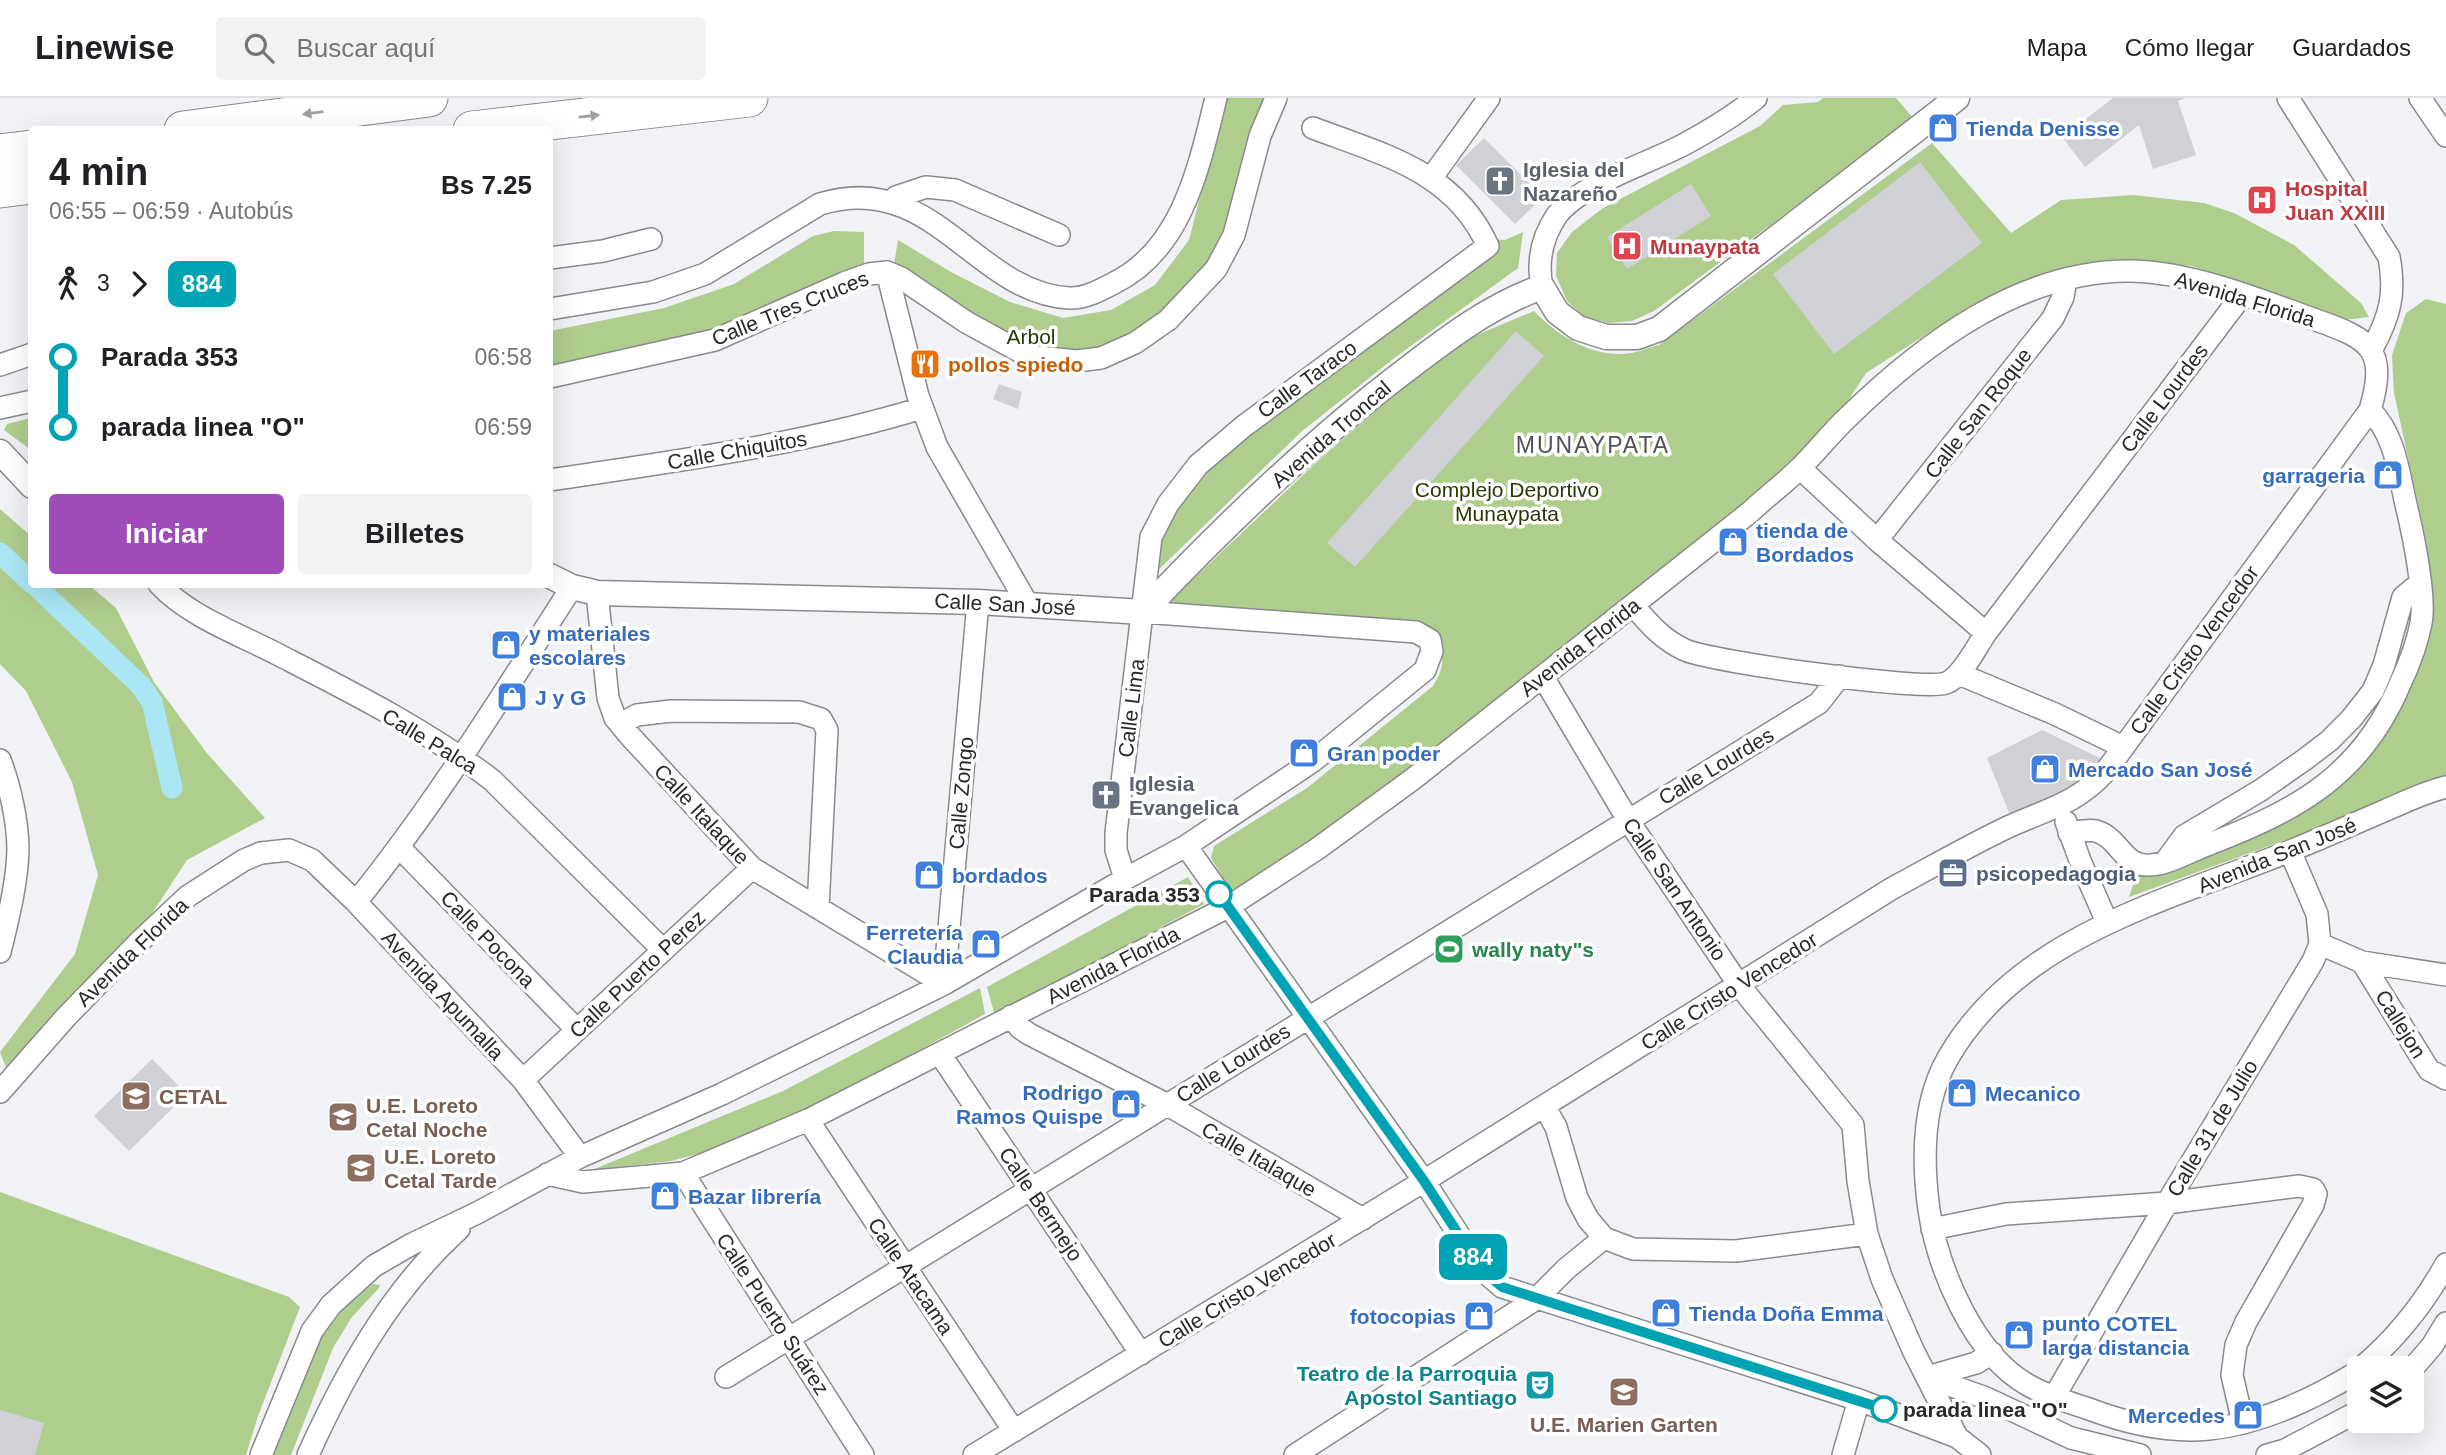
<!DOCTYPE html>
<html lang="es">
<head>
<meta charset="utf-8">
<style>
  body { margin:0; font-family:Arial,sans-serif; background:#f2f2f2; color:#202124; height:100vh; display:flex; flex-direction:column; font-size:26px; white-space:nowrap }
  * { box-sizing:border-box; margin:0 }
  p { font-size:23px; color:#757577 }
  .icon { flex:none; width:38px; height:38px; fill:none; stroke:currentColor; stroke-width:2; stroke-linecap:round; stroke-linejoin:round }
  .map { position:relative; flex:1; overflow:hidden }
  .details { position:absolute; left:28px; top:28px; width:525px; height:462px; display:flex; flex-direction:column; background:#fff; border-radius:7px; box-shadow:0 7px 28px #0002 }
  .details>* { flex:none }
  .badge { padding:0 14px; border-radius:10px; font-size:24px; line-height:46px }
  .fabs { position:absolute; left:2347px; top:1258px; display:grid; gap:14px }
  .fabs a { display:grid; place-items:center; width:77px; height:77px; border-radius:7px; background:#fff; box-shadow:0 7px 28px #0002; font-size:35px }
  .map>.badge { position:absolute; translate:-50% -50%; box-shadow:0 0 0 4px #fff }
  .legs { display:flex; align-items:center; gap:10px; height:77px; padding:0 21px; font-size:23px }
  .legs p { margin-inline-start:auto }
  .summary { display:flex; align-items:center; justify-content:space-between; height:119px; padding:0 21px }
  h1 { font-size:38px; font-weight:700; line-height:52px }
  .button { display:flex; gap:14px; margin-top:auto; padding:14px 21px }
  .button a { flex:1; height:80px; border-radius:7px; background:#9f4bba; color:#fff; font-size:28px; font-weight:700; line-height:80px; text-align:center }
  .button a+a { background:#f2f2f2; color:#202124 }
  ul { padding:0 21px; list-style:none }
  li { display:flex; align-items:center; gap:24px; height:70px; font-size:26px }
  li i { display:grid; place-items:center; width:10px; height:100%; margin:0 9px; background:currentColor }
  li i::after { content:''; width:18px; height:18px; margin:-9px; border:5px solid; border-radius:50%; background:#fff }
  li p { margin-inline-start:auto }
  li:first-child i { background:linear-gradient(#0000 50%,currentColor 0) }
  li:last-child i { background:linear-gradient(currentColor 50%,#0000 0) }
  header { display:flex; align-items:center; gap:42px; box-sizing:border-box; height:98px; padding:0 35px; background:#fff; border-bottom:2px solid #e0e0e0 }
  header strong { font-size:33px }
  nav { display:flex; gap:38px; margin-inline-start:auto; font-size:24px }
  .search { width:490px; height:63px; background:#f2f2f2; display:flex; align-items:center; gap:18px; box-sizing:border-box; padding:0 24px; border-radius:7px; color:#757577; font-size:26px }
  .map>svg:first-child { display:block }
</style>
</head>
<body>
<header>
<strong>Linewise</strong>
<div class="search"><svg class="icon" aria-label="search" viewBox="0 0 24 24"><circle cx="10" cy="10" r="6"/><path d="M15 15l6 6"/></svg>Buscar aquí</div>
<nav><a>Mapa</a><a>Cómo llegar</a><a>Guardados</a></nav>
</header>
<div class="map">
<svg width="2446" height="1357" viewBox="0 0 2446 1357">
  <rect width="100%" height="100%" fill="#f1f2f6"/>
  <path fill="#afcd8d" d="M1225,0H1272L1233,137L1124,259L1024,263L954,229L900,194L893,173L898,142L951,174L1010,204L1063,220L1111,212L1155,187L1189,142Z
    M1823,0H1896L1914,21L1654,213L1632,223L1608,225L1585,219L1567,203L1556,178L1557,155L1572,134L1603,110L1760,28L1783,7L1818,4Z
    M1932,45L2011,135L2061,102L2133,97L2204,105L2234,115L2294,147L2361,205L2369,219L2344,222L2301,205L2192,168L2143,163L2093,164L2041,178L2008,189L1972,207L1866,275L1826,337L1701,449L1358,712L1236,795L1230,791L1211,760L1214,748L1307,690L1433,588C1443,572 1445,562 1438,545L1153,506L1192,482L1320,361L1413,280L1472,239L1534,213C1559,239 1594,261 1632,255C1641,253 1650,249 1659,247Z
    M834,133L864,134V181L708,239L550,277V233L664,210L734,186L813,138Z
    M1523,134L1518,170L1397,258L1301,334L1153,477L1157,433L1219,361L1481,159L1492,141L1505,142Z
    M2426,201L2446,206V677L2291,740L2129,799L2136,778L2240,731L2324,677L2385,617L2416,547L2432,488L2426,442L2394,295L2392,257L2406,215Z
    M31,320H32L31,352L4,332L7,326Z
    M0,411L31,438L32,486L89,487L116,510L154,584L206,654L265,720L187,762L136,840L65,904L7,972L0,954L75,856L98,777L72,684L26,593L0,566Z
    M1188,779L1204,806L995,918L987,889Z
    M980,890L985,916L808,1013L705,1054L671,1063L592,1072L783,993Z
    M0,1094L289,1199L300,1209L258,1318L246,1357H0Z
    M373,1186L380,1187L379,1190L352,1219L333,1250L291,1357H266C274,1334 280,1308 291,1286C311,1246 338,1212 373,1186Z"/>
  <g fill="none" stroke-linecap="round" stroke-linejoin="round">
    <path stroke="#aae6f6" stroke-width="21" d="M0,455L32,485
      M34,486L141,588L152,604L172,690"/>
  </g>
  <path fill="#d0d1d6" d="M2113,0H2186L2178,3L2196,57L2153,71L2139,27L2085,69L2062,39Z
    M1484,40L1543,99L1515,126L1456,67Z
    M1920,64L1982,145L1834,256L1773,176Z
    M1691,86L1711,118L1627,171L1607,139Z
    M1516,233L1544,258L1355,469L1327,445Z
    M999,286L1022,294L1018,311L993,301Z
    M2042,632L2106,663L2094,679L2012,722L1987,660Z
    M152,961L187,996L129,1053L94,1018Z
    M0,1312L44,1325L35,1357H0Z"/>
  <g fill="none" stroke-linecap="round" stroke-linejoin="round">
    <g stroke="#898a8e" stroke-width="24">
      <path id="minor" d="M2288,0L2389,159C2396,196 2390,218 2372,251
        M2420,0L2446,38
        M1432,79L1489,0
        M891,105L896,99L926,89L955,92L1059,137
        M550,160L603,153L651,141
        M887,174L918,298L937,349L1028,507
        M1542,189C1537,164 1542,139 1557,117C1581,86 1649,65 1683,47C1709,33 1734,18 1756,0
        M550,211L653,194L705,176L820,106C933,71 975,195 1069,200C1084,201 1101,192 1114,185C1183,151 1199,68 1216,0
        M0,267L32,256
        M550,279L715,242L844,185L869,176L887,174L901,180L966,224L1028,258L1077,263L1101,260L1135,245L1168,222L1216,171L1234,137L1260,38L1276,0
        M0,310L32,303
        M1800,370L1877,442L1986,535
        M550,382C675,363 801,347 922,310
        M1877,442L2053,220L2063,199L2066,181
        M159,486C188,518 241,537 279,557C351,594 427,632 492,682L663,852
        M597,495L608,600L615,620L630,638L752,770L944,886L978,504
        M1633,507C1649,526 1663,542 1685,552C1712,564 1923,593 1946,585C1961,580 1977,548 1986,535L2243,196
        M1959,576L2055,616L2123,649
        M1543,579L1628,722L1739,887L1853,1027L1858,1083L1867,1136L1882,1181L1913,1252L1957,1339
        M620,626L637,617L671,613L799,614L821,621L827,632L818,810
        M0,662C10,688 18,724 18,752C17,786 8,821 0,854
        M2066,724L2081,765L2107,824
        M2069,735C2078,734 2087,731 2096,733C2125,742 2120,776 2163,765C2179,760 2196,751 2212,745C2300,711 2362,676 2400,586C2409,567 2417,546 2421,525C2426,500 2414,441 2408,415C2399,380 2397,339 2370,312
        M1186,748L1424,1083L1481,1171L1502,1189L1859,1302L1957,1339L1980,1357
        M400,750L577,932
        M2165,764L2184,738L2261,692L2304,662L2329,643L2351,621L2373,593L2384,567L2403,499L2420,485
        M1125,781L1116,752V735L1151,439L1168,406L1198,367L1244,328L1488,148C1454,73 1384,57 1313,30
        M356,804C436,705 503,596 572,489
        M2320,846L2362,864L2446,877
        M2362,864L2429,972L2446,981
        M1011,918L1020,930L1029,936L1166,1006L1363,1121
        M940,956L1141,1256
        M523,982L752,770
        M0,994L66,919L137,846L188,798L244,762L261,755L289,752L312,762L356,804L523,982L580,1059
        M1544,1008L1556,1029L1577,1100L1588,1121L1604,1140L1633,1151L1736,1153L1867,1136
        M808,1022L1014,1333
        M683,1075L863,1357
        M547,1076L583,1084L683,1075L808,1022L1228,809L1317,751L1413,681L1749,415C1766,399 1785,385 1801,369C1817,353 1831,335 1848,319C1923,246 2022,171 2133,173C2195,175 2257,201 2316,222C2370,241 2388,251 2370,312L2106,673C2075,707 2047,711 2008,729C1968,748 1930,770 1891,791L1424,1083L974,1357
        M1932,1131L2006,1116L2167,1105L2299,1088L2313,1091L2316,1096L2313,1107L2246,1224L2236,1247L2232,1277L2243,1325
        M2361,1270C2397,1240 2423,1207 2446,1166
        M2412,1271L2432,1248L2446,1225
        M2359,1273C2315,1300 2261,1326 2209,1331C2168,1335 2126,1325 2089,1311C2068,1304 2047,1298 2028,1287C1973,1256 1938,1171 1929,1112C1922,1061 1922,1005 1948,960C2018,838 2169,802 2290,753C2322,740 2354,726 2386,712C2405,704 2425,694 2446,689
        M726,1279L1819,605L1840,578
        M1927,1279L1986,1300L2071,1340L2140,1357
        M1927,1279L1976,1265L1992,1255
        M2054,1299L2167,1105L2313,863L2320,846L2317,816L2290,753
        M261,1357L312,1233L331,1207L374,1168L412,1146L477,1115L580,1059L722,996L944,886L1125,781L1186,748L1313,663L1425,572L1432,553L1430,542L1416,534L1143,514
        M308,1357C345,1275 391,1192 459,1131
        M1295,1357L1536,1201L1566,1171L1604,1140
        M1843,1357L1859,1302
        M2267,1357L2285,1352L2359,1313"/>
    </g>
    <g stroke="#898a8e" stroke-width="27">
      <path id="tertiary" d="M0,354L32,388
        M550,478L572,489L597,495L978,504L1143,514C1225,427 1311,344 1406,272C1449,239 1491,207 1542,189L1557,214L1578,230L1606,239H1637L1659,231L1957,0"/>
    </g>
    <g stroke="#898a8e" stroke-width="39">
      <path id="motorway" d="M183,32L429,0
        M472,32L749,0
        M0,55L32,51
        M0,91L32,87"/>
    </g>
    <use href="#minor" stroke="#fff" stroke-width="21"/>
    <use href="#tertiary" stroke="#fff" stroke-width="24"/>
    <use href="#motorway" stroke="#fff" stroke-width="37"/>
  </g>
  <defs><path id="oneway-solid" d="M-6-.8H1V-3.2L6.5 0L1 3.2V.8H-6Z" transform="scale(1.75)"/></defs>
  <g fill="#9e9f9f">
    <use href="#oneway-solid" transform="translate(313 15) rotate(173)"/>
    <use href="#oneway-solid" transform="translate(589 18) rotate(-6)"/>
  </g>
  <g fill="none" stroke-linecap="round" stroke-linejoin="round">
    <g stroke="#fff" stroke-width="16">
      <path id="line-1" d="M1219,796L1424,1083L1481,1171L1502,1189L1884,1311"/>
    </g>
    <use href="#line-1" stroke="#00a3b4" stroke-width="10"/>
  </g>
  <defs>
    <g id="shop-square" transform="scale(1.575)"><rect x="-9" y="-9" width="18" height="18" rx="4" fill="#3f7fe0" stroke="#fff"/><path d="M-5-2.5h2.3a2.7 3.5 0 0 1 5.4 0H5L5.5 6h-11ZM-1.5-2.5h3a1.5 2.3 0 0 0-3 0Z" fill="#fff"/></g>
    <g id="church-square" transform="scale(1.575)"><rect x="-9" y="-9" width="18" height="18" rx="4" fill="#6b7280" stroke="#fff"/><path d="M-1.2-6h2.4v3.5h3.3v2.4h-3.3V6h-2.4V-.1h-3.3v-2.4h3.3Z" fill="#fff"/></g>
    <g id="hospital-square" transform="scale(1.575)"><rect x="-9" y="-9" width="18" height="18" rx="4" fill="#e0444e" stroke="#fff"/><path d="M-5-5h3v3.5h4V-5h3V5h-3V1.5h-4V5h-3Z" fill="#fff"/></g>
    <g id="restaurant-square" transform="scale(1.575)"><rect x="-9" y="-9" width="18" height="18" rx="4" fill="#e8710a" stroke="#fff"/><path d="M-5-6h1v4h1v-4h1v4h1v-4h1v5L-1.5 .5V6h-2V.5L-5-1ZM5-6V6H3V1.5H1.5Q1.5-4 5-6Z" fill="#fff"/></g>
    <g id="office-square" transform="scale(1.575)"><rect x="-9" y="-9" width="18" height="18" rx="4" fill="#5c6f8a" stroke="#fff"/><path d="M-6-3h4V-5.5h4V-3h4V5H-6ZM-1-4.5V-3h2v-1.5ZM-6 0V1H6V0Z" fill="#fff"/></g>
    <g id="stadium-square" transform="scale(1.575)"><rect x="-9" y="-9" width="18" height="18" rx="4" fill="#2e9e5b" stroke="#fff"/><path d="M0-5a6.5 5 0 1 0 0 10a6.5 5 0 1 0 0-10ZM-3.5-1.8h7v3.6h-7Z" fill="#fff"/></g>
    <g id="university-square" transform="scale(1.575)"><rect x="-9" y="-9" width="18" height="18" rx="4" fill="#8d6e63" stroke="#fff"/><path d="M0-5L7-2L0 1L-7-2ZM-4 1L0 2.5L4 1V4Q0 6-4 4Z" fill="#fff"/></g>
    <g id="school-square" transform="scale(1.575)"><rect x="-9" y="-9" width="18" height="18" rx="4" fill="#8d6e63" stroke="#fff"/><path d="M0-5L7-2L0 1L-7-2ZM-4 1L0 2.5L4 1V4Q0 6-4 4Z" fill="#fff"/></g>
    <g id="theatre-square" transform="scale(1.575)"><rect x="-9" y="-9" width="18" height="18" rx="4" fill="#0f9aa8" stroke="#fff"/><path d="M-5-5.5Q0-4 5-5.5V0Q5 5 0 6Q-5 5-5 0ZM-3.3-2.5H-1v1.5H-3.3ZM1-2.5H3.3v1.5H1ZM-2.8 1Q0 5.5 2.8 1Z" fill="#fff"/></g>
  </defs>
  <g fill-rule="evenodd">
    <use href="#shop-square" x="1943" y="30"/>
    <use href="#church-square" x="1500" y="83"/>
    <use href="#hospital-square" x="2262" y="102"/>
    <use href="#hospital-square" x="1627" y="148"/>
    <use href="#restaurant-square" x="925" y="266"/>
    <use href="#shop-square" x="2388" y="377"/>
    <use href="#shop-square" x="1733" y="444"/>
    <use href="#shop-square" x="506" y="547"/>
    <use href="#shop-square" x="512" y="599"/>
    <use href="#shop-square" x="1304" y="655"/>
    <use href="#shop-square" x="2045" y="671"/>
    <use href="#church-square" x="1106" y="697"/>
    <use href="#office-square" x="1953" y="775"/>
    <use href="#shop-square" x="929" y="777"/>
    <use href="#shop-square" x="986" y="846"/>
    <use href="#stadium-square" x="1449" y="851"/>
    <use href="#shop-square" x="1962" y="995"/>
    <use href="#university-square" x="136" y="998"/>
    <use href="#shop-square" x="1126" y="1006"/>
    <use href="#school-square" x="343" y="1019"/>
    <use href="#school-square" x="361" y="1070"/>
    <use href="#shop-square" x="665" y="1098"/>
    <use href="#shop-square" x="1666" y="1215"/>
    <use href="#shop-square" x="1479" y="1218"/>
    <use href="#shop-square" x="2019" y="1237"/>
    <use href="#theatre-square" x="1540" y="1287"/>
    <use href="#school-square" x="1624" y="1294"/>
    <use href="#shop-square" x="2248" y="1317"/>
  </g>
  <g fill="#fff" stroke="#00a3b4" stroke-width="3.5">
    <circle cx="1219" cy="796" r="12"/>
    <circle cx="1884" cy="1311" r="12"/>
  </g>
  <g text-anchor="middle" dominant-baseline="central" stroke-width="7" stroke-linejoin="round" paint-order="stroke">
    <g font-size="21" font-weight="bold" fill="#366cbe" stroke="#fff" text-anchor="start">
      <text x="1966" y="30">Tienda Denisse</text>
      <text x="2365" y="377" text-anchor="end">garrageria</text>
      <text x="1756" y="432">tienda de<tspan x="1756" dy="24">Bordados</tspan></text>
      <text x="529" y="535">y materiales<tspan x="529" dy="24">escolares</tspan></text>
      <text x="535" y="599">J y G</text>
      <text x="1327" y="655">Gran poder</text>
      <text x="2068" y="671">Mercado San José</text>
      <text x="952" y="777">bordados</text>
      <text x="963" y="834" text-anchor="end">Ferretería<tspan x="963" dy="24">Claudia</tspan></text>
      <text x="1103" y="994" text-anchor="end">Rodrigo<tspan x="1103" dy="24">Ramos Quispe</tspan></text>
      <text x="1985" y="995">Mecanico</text>
      <text x="688" y="1098">Bazar librería</text>
      <text x="1689" y="1215">Tienda Doña Emma</text>
      <text x="1456" y="1218" text-anchor="end">fotocopias</text>
      <text x="2042" y="1225">punto COTEL<tspan x="2042" dy="24">larga distancia</tspan></text>
      <text x="2225" y="1317" text-anchor="end">Mercedes</text>
    </g>
    <g font-size="21" font-weight="bold" fill="#5b616d" stroke="#fff" text-anchor="start">
      <text x="1523" y="71">Iglesia del<tspan x="1523" dy="24">Nazareño</tspan></text>
      <text x="1129" y="685">Iglesia<tspan x="1129" dy="24">Evangelica</tspan></text>
    </g>
    <g font-size="21" font-weight="bold" fill="#be3a42" stroke="#fff" text-anchor="start">
      <text x="2285" y="90">Hospital<tspan x="2285" dy="24">Juan XXIII</tspan></text>
      <text x="1650" y="148">Munaypata</text>
    </g>
    <g font-size="21" fill="#28292a" stroke="#fff">
      <text transform="translate(2245 201) rotate(17)">Avenida Florida</text>
      <text transform="translate(790 210) rotate(-22)">Calle Tres Cruces</text>
      <text transform="translate(1307 281) rotate(-36)">Calle Taraco</text>
      <text transform="translate(2164 300) rotate(-53)">Calle Lourdes</text>
      <text transform="translate(1978 315) rotate(-52)">Calle San Roque</text>
      <text transform="translate(1331 336) rotate(-41)">Avenida Troncal</text>
      <text transform="translate(737 352) rotate(-10)">Calle Chiquitos</text>
      <text transform="translate(1005 506) rotate(3)">Calle San José</text>
      <text transform="translate(1580 549) rotate(-38)">Avenida Florida</text>
      <text transform="translate(2194 552) rotate(-54)">Calle Cristo Vencedor</text>
      <text transform="translate(1131 610) rotate(-83)">Calle Lima</text>
      <text transform="translate(430 643) rotate(31)">Calle Palca</text>
      <text transform="translate(1716 668) rotate(-31)">Calle Lourdes</text>
      <text transform="translate(961 695) rotate(-85)">Calle Zongo</text>
      <text transform="translate(702 716) rotate(47)">Calle Italaque</text>
      <text transform="translate(2277 757) rotate(-22)">Avenida San José</text>
      <text transform="translate(1675 791) rotate(56)">Calle San Antonio</text>
      <text transform="translate(488 841) rotate(46)">Calle Pocona</text>
      <text transform="translate(132 854) rotate(-44)">Avenida Florida</text>
      <text transform="translate(1113 867) rotate(-27)">Avenida Florida</text>
      <text transform="translate(637 876) rotate(-43)">Calle Puerto Perez</text>
      <text transform="translate(1729 893) rotate(-32)">Calle Cristo Vencedor</text>
      <text transform="translate(443 897) rotate(47)">Avenida Apumalla</text>
      <text transform="translate(2401 926) rotate(58)">Callejon</text>
      <text transform="translate(1233 965) rotate(-32)">Calle Lourdes</text>
      <text transform="translate(2212 1030) rotate(-59)">Calle 31 de Julio</text>
      <text transform="translate(1259 1061) rotate(30)">Calle Italaque</text>
      <text transform="translate(1041 1106) rotate(56)">Calle Bermejo</text>
      <text transform="translate(911 1178) rotate(56)">Calle Atacama</text>
      <text transform="translate(1247 1192) rotate(-31)">Calle Cristo Vencedor</text>
      <text transform="translate(773 1216) rotate(57)">Calle Puerto Suárez</text>
    </g>
    <g font-size="21" fill="#263b03" stroke="#fff">
      <text x="1031" y="238">Arbol</text>
      <text x="1507" y="391">Complejo Deportivo<tspan x="1507" dy="24">Munaypata</tspan></text>
    </g>
    <g font-size="21" font-weight="bold" fill="#c56008" stroke="#fff" text-anchor="start">
      <text x="948" y="266">pollos spiedo</text>
    </g>
    <g font-size="21" font-weight="bold" fill="#4e5e75" stroke="#fff" text-anchor="start">
      <text x="1976" y="775">psicopedagogia</text>
    </g>
    <g font-size="21" font-weight="bold" fill="#28292a" stroke="#fff" text-anchor="end">
      <text x="1200" y="796">Parada 353</text>
      <text x="1903" y="1311" text-anchor="start">parada linea "O"</text>
    </g>
    <g font-size="21" font-weight="bold" fill="#27864d" stroke="#fff" text-anchor="start">
      <text x="1472" y="851">wally naty"s</text>
    </g>
    <g font-size="21" font-weight="bold" fill="#785e54" stroke="#fff" text-anchor="start">
      <text x="159" y="998">CETAL</text>
      <text x="366" y="1007">U.E. Loreto<tspan x="366" dy="24">Cetal Noche</tspan></text>
      <text x="384" y="1058">U.E. Loreto<tspan x="384" dy="24">Cetal Tarde</tspan></text>
      <text x="1624" y="1326" text-anchor="middle">U.E. Marien Garten</text>
    </g>
    <g font-size="21" font-weight="bold" fill="#0d838f" stroke="#fff" text-anchor="end">
      <text x="1517" y="1275">Teatro de la Parroquia<tspan x="1517" dy="24">Apostol Santiago</tspan></text>
    </g>
    <g font-size="23" letter-spacing="2" fill="#515255" stroke="#fff">
      <text x="1593" y="347">MUNAYPATA</text>
    </g>
  </g>
</svg>
<div class="fabs">
<a><svg class="icon" aria-label="layers" viewBox="0 0 24 24"><path d="M12 4l9 5-9 5-9-5zM3 14l9 5 9-5"/></svg></a>
</div>
<b class="badge" style="left:1473px;top:1159px;background:#00a3b4;color:#fff">884</b>
<section class="details">
<div class="summary"><div><h1>4 min</h1><p>06:55 – 06:59 · Autobús</p></div><b>Bs 7.25</b></div>
<div class="legs"><svg class="icon" aria-label="walk" viewBox="0 0 24 24"><circle cx="13" cy="4" r="2"/><path d="M13 8l-2 6 4 7M11 14l-3 7M7 12l3-4h3l4 4"/></svg>3<svg class="icon" aria-label="forward" viewBox="0 0 24 24"><path d="M9 5l7 7-7 7"/></svg><b class="badge" style="background:#00a3b4;color:#fff">884</b></div>
<ul>
<li><i style="color:#00a3b4"></i><b>Parada 353</b><p>06:58</p></li>
<li><i style="color:#00a3b4"></i><b>parada linea &quot;O&quot;</b><p>06:59</p></li>
</ul>
<div class="button"><a>Iniciar</a><a>Billetes</a></div>
</section>
</div>
</body>
</html>
